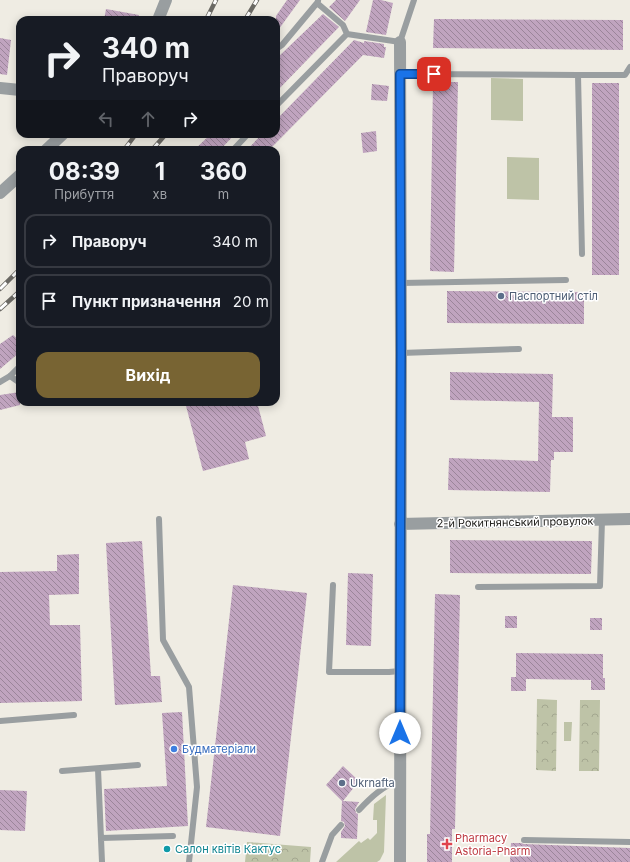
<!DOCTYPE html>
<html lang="uk">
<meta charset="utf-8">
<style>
:root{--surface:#171b24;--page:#20242c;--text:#f1f3f6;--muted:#9ea1a6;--line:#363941;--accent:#786433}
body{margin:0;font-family:Inter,sans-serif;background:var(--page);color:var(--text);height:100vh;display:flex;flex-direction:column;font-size:15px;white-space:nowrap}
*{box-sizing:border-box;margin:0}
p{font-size:13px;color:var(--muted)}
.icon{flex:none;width:22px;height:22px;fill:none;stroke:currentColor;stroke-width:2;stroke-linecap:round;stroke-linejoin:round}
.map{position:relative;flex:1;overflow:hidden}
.details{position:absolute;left:16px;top:146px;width:264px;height:260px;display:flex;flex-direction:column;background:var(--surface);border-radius:12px;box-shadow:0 2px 10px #0003}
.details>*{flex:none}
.guide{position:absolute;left:16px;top:16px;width:264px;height:122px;border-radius:12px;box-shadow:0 2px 10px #0003;background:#171b24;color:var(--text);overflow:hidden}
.pin{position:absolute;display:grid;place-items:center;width:34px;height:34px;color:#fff;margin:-17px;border-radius:8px;box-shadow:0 2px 6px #0006}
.me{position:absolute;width:44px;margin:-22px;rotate:0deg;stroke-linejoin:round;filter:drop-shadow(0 0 3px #0008)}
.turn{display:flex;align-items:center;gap:14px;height:84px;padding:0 20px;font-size:18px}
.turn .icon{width:52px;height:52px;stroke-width:2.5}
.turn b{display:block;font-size:28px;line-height:34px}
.lanes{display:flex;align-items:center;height:38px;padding:0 20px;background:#0003;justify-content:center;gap:20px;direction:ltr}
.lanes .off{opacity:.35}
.eta{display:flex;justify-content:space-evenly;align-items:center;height:68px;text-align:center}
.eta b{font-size:24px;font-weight:700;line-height:28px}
.cta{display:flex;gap:8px;margin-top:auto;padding:8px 20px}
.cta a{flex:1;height:46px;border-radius:12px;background:var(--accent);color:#fff;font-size:16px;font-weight:700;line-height:46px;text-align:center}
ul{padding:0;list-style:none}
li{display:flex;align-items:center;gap:12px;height:54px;margin:0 8px 6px;padding:0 12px;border:2px solid var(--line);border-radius:12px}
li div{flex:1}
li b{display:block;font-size:15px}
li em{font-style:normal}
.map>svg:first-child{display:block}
.green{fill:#bec3a7}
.forest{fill:url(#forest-crowns)}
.building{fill:url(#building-back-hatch)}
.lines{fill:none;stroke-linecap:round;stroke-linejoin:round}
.lane{stroke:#999ea0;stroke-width:6}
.street{stroke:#999ea0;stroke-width:12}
.rail-casing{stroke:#6b6964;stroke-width:4.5}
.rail{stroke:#fff;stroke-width:3;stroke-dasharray:9;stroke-linecap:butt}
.route-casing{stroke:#114b97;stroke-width:10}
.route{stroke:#1a73e8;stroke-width:7}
.service-dot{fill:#5c6f8a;stroke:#fff;stroke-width:1.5}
.shop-dot{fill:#3f7fe0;stroke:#fff;stroke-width:1.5}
.health-dot{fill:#e0444e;stroke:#fff;stroke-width:1.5}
.culture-dot{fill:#0f9aa8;stroke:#fff;stroke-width:1.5}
.labels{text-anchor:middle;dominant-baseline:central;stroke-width:3;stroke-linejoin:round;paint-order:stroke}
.service-label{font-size:11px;fill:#4e5e75;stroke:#fff;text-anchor:start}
.street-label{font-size:11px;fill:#1c1b18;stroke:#fff}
.shop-label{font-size:11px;fill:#366cbe;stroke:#fff;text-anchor:start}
.health-label{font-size:11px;fill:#be3a42;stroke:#fff;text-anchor:start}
.culture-label{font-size:11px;fill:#0d838f;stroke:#fff;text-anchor:start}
</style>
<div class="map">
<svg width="630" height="862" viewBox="0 0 630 862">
<defs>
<pattern id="forest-crowns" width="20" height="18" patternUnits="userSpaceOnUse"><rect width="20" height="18" fill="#bec3a7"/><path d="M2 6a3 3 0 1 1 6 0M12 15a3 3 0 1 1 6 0" fill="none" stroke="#a3a78f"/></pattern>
<pattern id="building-back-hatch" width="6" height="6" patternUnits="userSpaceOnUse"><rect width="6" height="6" fill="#c0a4bf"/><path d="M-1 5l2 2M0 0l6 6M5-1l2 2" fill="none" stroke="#9b859a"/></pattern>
</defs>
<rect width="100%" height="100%" fill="#efece3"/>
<path class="green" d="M491,78L523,79V121L491,120Z
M507,157L539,158V200L507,199Z
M564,722H572L571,741H564Z
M386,795L384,852L380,860L377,862H336L359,841L361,843L368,838L370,840L377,833V820H373L374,804Z"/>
<path class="forest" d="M537,699L557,700L556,771L536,770Z
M580,700H600L599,771H579Z
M247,842L311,847L310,862H245Z"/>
<path class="building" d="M287,0H300L276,33V16Z
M336,0H360L345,21L329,7Z
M373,0H381L393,3L386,35L366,32Z
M106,9L139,15L138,20H104Z
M323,14L339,27L276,92V59Z
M434,19L623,20V50L433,48Z
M0,38L11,40L7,75L0,74Z
M354,40L364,43V41L384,44V47H386L384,58L363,55L269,150H247L262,134H276V120Z
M433,82H458L454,272L430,271Z
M592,83H619V275H592Z
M372,84L389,86L387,101L371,100Z
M376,131L377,151L363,153L361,133Z
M211,134H235L220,150H194Z
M447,291L584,292V324L447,323Z
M13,335L20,341V352L0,369V344Z
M450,372L553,374L552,417H573V452H554V460H551L550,492L448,490L449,458L538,461L539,402L450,400Z
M20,392V405L0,410V395Z
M185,402H257L266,436L245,442L249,459L203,471Z
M450,540L592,541L591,574L450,573Z
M142,541L151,676H160L162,702L115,705L106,543Z
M79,554V594L49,595L50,625H80L82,701L0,703V572L57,571V555Z
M348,573L373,574L371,646L346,645Z
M233,585L307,593L280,836L206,827Z
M435,594L460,595L455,829H452V862H427V834H430Z
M505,616H517V628H505Z
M590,618H602V630H590Z
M516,653L603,654V678H605V690H591V680L526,679V691H511V677H516Z
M182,712L188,826L106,831L104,789L167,786L162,713Z
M343,766L359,781L343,801L359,802L355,809L356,813L358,814L357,839L341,838V832L345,826L344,822L341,821L342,801L326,785Z
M0,790L27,791L25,831L0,830Z
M511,843H521L524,844L630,848V862H510Z"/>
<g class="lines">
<path class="lane" d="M318,1L317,3L343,25L347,34
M276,49L282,45L317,3
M400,74L578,75L582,254
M578,75H625L630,67
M276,106L347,34L400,42L414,0
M233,150L248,134
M401,283L566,280
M401,353L519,349
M10,376L20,383
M0,382L10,376L20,366
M159,519L163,640L189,687L197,787L189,862
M333,585L329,672H389L400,671
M478,587L600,586L602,520
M0,721L74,715
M98,769L102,862
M62,771L138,765
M359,810C371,797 383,786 400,780
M101,838L173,836
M524,840L630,842
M322,862L332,835L341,825"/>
<path class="street" d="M158,20L166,0
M400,42L401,353L400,862
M0,88L20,90
M46,150L63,134
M0,193L20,175
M400,524L630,519"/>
<defs>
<path id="rail" d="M206,20L216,0
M245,20L257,0
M124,150L136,134
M152,150L166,134
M0,289L20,269
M0,309L20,291"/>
</defs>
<use href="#rail" class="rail-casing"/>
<use href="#rail" class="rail"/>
</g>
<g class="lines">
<defs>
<path id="route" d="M400,733L401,352L400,74H434"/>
</defs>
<use href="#route" class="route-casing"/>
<use href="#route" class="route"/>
</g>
<g class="service-dot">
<circle cx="501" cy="296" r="4"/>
<circle cx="342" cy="783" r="4"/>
</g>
<circle class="shop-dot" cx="174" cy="749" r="4"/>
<path class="health-dot" d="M445 838h4v4h4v4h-4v4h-4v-4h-4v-4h4z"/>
<circle class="culture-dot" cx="167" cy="849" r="4"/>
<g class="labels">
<g class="service-label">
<text x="509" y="296">Паспортний стіл</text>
<text x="350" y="783">Ukrnafta</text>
</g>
<g class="street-label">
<text transform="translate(515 522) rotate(-1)">2-й Рокитнянський провулок</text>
</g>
<g class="shop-label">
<text x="182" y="749">Будматеріали</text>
</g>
<g class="health-label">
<text x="455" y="838">Pharmacy<tspan x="455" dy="13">Astoria-Pharm</tspan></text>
</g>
<g class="culture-label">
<text x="175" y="849">Салон квітів Кактус</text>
</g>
</g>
</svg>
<div class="pin" style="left:434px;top:74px;background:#d93025"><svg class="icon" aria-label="arrive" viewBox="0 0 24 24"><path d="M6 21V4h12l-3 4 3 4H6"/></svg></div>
<svg class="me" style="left:400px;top:733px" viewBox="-20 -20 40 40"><circle r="19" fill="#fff"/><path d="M0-13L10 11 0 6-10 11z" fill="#1a73e8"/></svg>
<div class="guide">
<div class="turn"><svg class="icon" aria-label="right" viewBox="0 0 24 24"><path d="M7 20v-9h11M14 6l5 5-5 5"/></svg><div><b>340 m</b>Праворуч</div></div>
<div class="lanes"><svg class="icon off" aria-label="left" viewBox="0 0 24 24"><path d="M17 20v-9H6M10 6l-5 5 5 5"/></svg><svg class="icon off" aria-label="ahead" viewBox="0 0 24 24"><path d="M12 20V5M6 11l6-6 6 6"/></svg><svg class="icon" aria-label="right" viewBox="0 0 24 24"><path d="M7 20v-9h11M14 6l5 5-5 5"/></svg></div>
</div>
<section class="details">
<div class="eta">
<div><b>08:39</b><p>Прибуття</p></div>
<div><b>1</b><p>хв</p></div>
<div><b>360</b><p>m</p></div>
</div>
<ul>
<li><svg class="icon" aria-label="right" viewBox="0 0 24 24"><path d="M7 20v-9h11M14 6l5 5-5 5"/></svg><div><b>Праворуч</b></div><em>340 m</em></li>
<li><svg class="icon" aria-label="arrive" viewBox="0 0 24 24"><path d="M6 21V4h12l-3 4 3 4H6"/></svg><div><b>Пункт призначення</b></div><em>20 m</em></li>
</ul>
<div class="cta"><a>Вихід</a></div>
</section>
</div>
